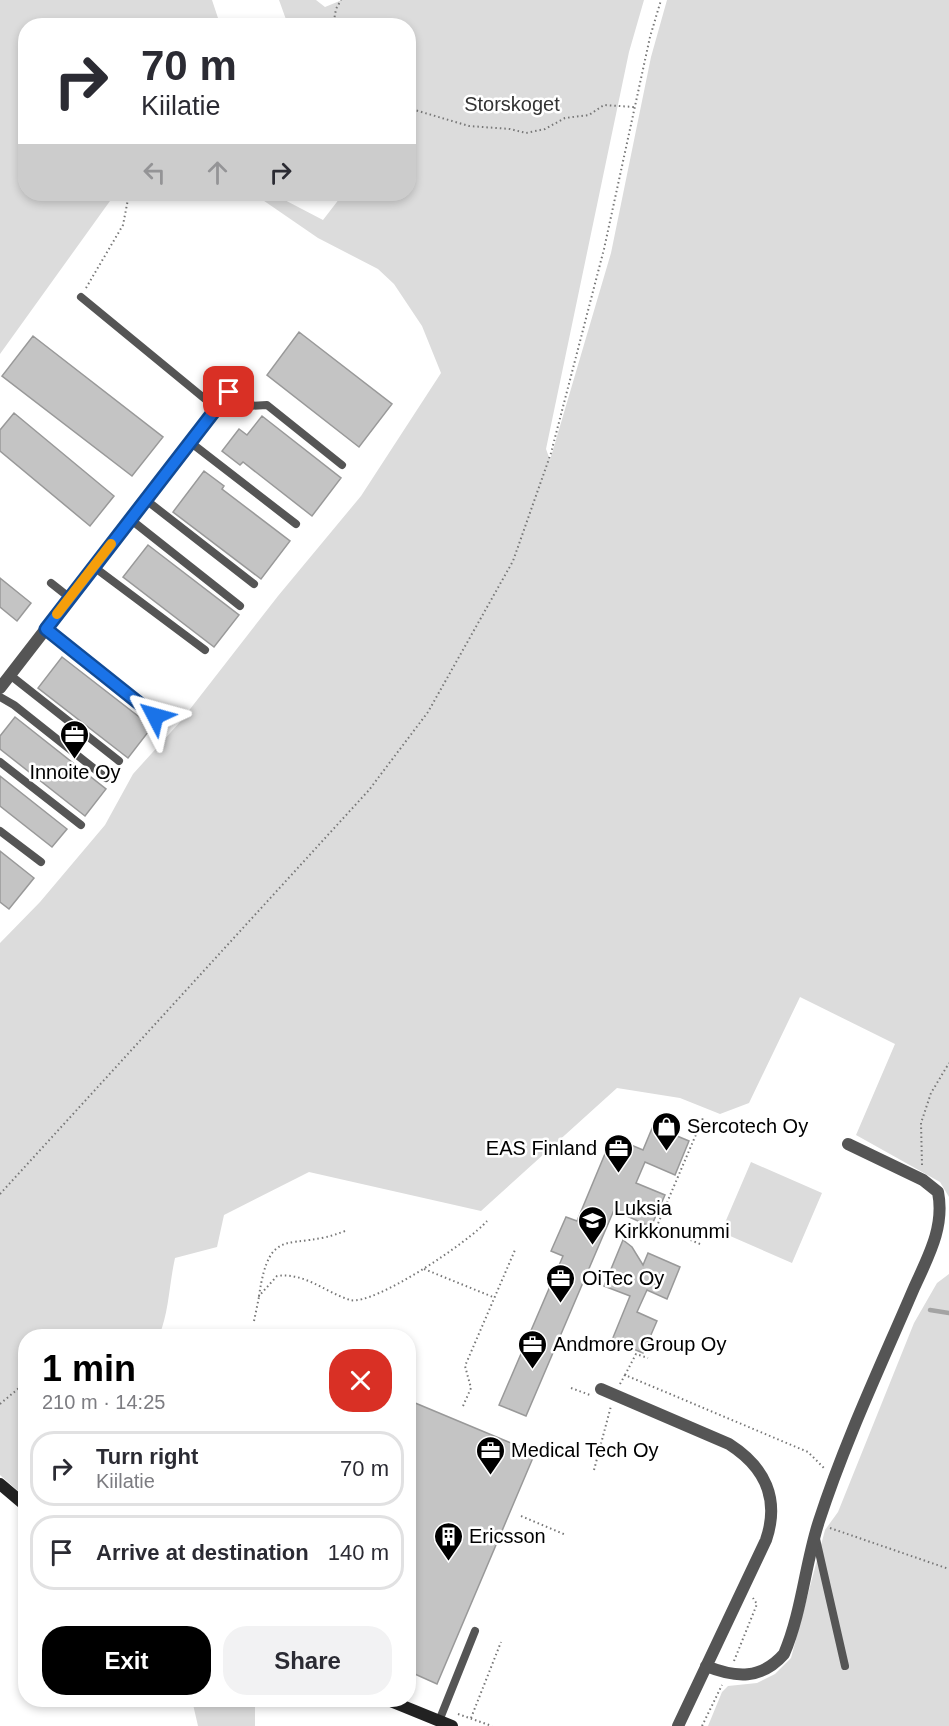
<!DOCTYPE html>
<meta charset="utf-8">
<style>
:root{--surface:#fff;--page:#f2f2f3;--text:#2b2b33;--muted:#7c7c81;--line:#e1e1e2;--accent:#000}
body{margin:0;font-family:Arial,sans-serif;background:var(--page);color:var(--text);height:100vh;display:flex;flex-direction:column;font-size:22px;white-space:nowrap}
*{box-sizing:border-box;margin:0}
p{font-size:20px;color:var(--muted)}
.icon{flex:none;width:33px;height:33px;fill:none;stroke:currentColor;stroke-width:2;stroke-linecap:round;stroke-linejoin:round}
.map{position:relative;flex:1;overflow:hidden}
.side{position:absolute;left:18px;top:1329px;width:398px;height:378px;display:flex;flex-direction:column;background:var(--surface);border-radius:24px;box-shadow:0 3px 9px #0003}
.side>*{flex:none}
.hud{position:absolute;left:18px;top:18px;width:398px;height:183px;border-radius:24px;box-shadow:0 3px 9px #0003;background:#fff;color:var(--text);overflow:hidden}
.pin{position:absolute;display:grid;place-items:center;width:51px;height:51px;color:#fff;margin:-26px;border-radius:12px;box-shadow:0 3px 9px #0006}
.me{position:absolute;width:66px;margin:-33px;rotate:309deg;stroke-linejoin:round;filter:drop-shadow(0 0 4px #0008)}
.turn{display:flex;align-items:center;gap:21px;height:126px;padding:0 24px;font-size:27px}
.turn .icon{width:78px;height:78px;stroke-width:2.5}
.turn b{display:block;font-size:42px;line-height:51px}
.lanes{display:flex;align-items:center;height:57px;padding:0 24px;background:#0003;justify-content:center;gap:30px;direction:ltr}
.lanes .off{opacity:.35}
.round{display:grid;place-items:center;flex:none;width:63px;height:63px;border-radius:24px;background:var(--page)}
.summary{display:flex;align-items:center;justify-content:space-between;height:102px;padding:0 24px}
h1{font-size:36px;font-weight:700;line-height:45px;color:var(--accent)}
.action{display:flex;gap:12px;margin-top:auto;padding:12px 24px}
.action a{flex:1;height:69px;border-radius:24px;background:var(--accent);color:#fff;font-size:24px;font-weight:700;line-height:69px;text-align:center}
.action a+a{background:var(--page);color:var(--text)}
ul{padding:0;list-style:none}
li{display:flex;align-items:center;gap:18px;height:75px;margin:0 12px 9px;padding:0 12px;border:3px solid var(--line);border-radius:24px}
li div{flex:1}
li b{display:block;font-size:22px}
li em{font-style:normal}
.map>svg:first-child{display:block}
.green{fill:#dcdcdc}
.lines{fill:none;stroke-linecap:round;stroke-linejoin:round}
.stream{stroke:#a3a3a3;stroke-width:4.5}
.building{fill:#c4c4c4;stroke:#999;stroke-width:1.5}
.path{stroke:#777;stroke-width:2;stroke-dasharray:1.5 3;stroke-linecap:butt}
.lane{stroke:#555;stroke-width:8}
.street{stroke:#555;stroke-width:12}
.secondary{stroke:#222;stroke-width:12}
.route-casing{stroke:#114b97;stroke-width:15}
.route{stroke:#1a73e8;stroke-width:10}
.slow{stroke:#f59e0b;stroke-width:10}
.labels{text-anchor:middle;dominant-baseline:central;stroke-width:5;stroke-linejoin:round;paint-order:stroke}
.park-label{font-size:20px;fill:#333;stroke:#fff}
.poi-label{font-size:20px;fill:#000;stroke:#fff;text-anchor:start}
</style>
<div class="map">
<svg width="949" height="1726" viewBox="0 0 949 1726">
<rect width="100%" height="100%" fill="#fff"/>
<path class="green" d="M0,0H212L218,18L217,26H26V194H115L0,354Z
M279,0H316L325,7L342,0H644L629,52L546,449L550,460L611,253L651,57L667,0H949V1197L940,1182L856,1135L895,1044L800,997L749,1103L720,1114L680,1098L617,1088L481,1211L309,1172L224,1215L217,1247L175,1258C169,1285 169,1312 159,1336H26L25,1497L0,1475V943L40,902L105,825L133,774L180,722L278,596L361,496L441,373L422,326L394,284L378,269L318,238L254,194H278L277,196L323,220L343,194H408V26L288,25Z
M751,1162L822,1193L792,1263L721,1232Z
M949,1274V1726H708L722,1692L728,1686L757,1683L775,1674L791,1658L825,1530L838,1512L914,1323L937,1283Z
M192,1700H253L255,1703V1726H198Z"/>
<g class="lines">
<path class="stream" d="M930,1310L949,1313"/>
</g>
<path class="building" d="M299,332L392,404L359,447L267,375Z
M33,336L163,437L132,476L2,376Z
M14,413L114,496L90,526L0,451V430Z
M262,416L341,478L312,516L243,462L240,465L222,451L239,429L247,435Z
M204,471L224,486L222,489L290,541L261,579L173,512Z
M148,545L239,615L214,647L123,577Z
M0,578L31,603L17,621L0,607Z
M62,657L152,727L128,758L38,688Z
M15,717L106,789L85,816L0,749V736Z
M0,776L67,829L52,847L0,806Z
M0,851L34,878L9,909L0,902Z
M653,1126L689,1141L675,1175L645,1162L636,1183L665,1195L651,1227L614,1210L526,1416L499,1405L563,1256L551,1251L566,1217L577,1221L612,1137L643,1150Z
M623,1240L632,1247L643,1265L648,1253L680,1267L667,1299L647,1290L637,1312L657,1321L643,1353L612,1340L630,1296L604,1286Z
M408,1400L535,1453L437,1684L408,1671Z"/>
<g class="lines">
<path class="path" d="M333,26L336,9L341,0
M408,108L469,126L510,129L526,133L545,129L565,118L589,115L604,105L634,107
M86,288L123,225L129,194
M922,1165L921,1123L931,1093L949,1063
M0,1194L369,790L428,712L513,561L551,453L604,249L650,37L661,0
M345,1231C291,1253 270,1221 259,1296L277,1276C304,1272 325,1292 350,1300C374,1306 470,1241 487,1221
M700,1244L657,1226L703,1118
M424,1269L493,1297
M254,1321L259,1297
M625,1375L636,1354L648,1358
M620,1384L625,1375L808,1452L824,1468
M571,1388L590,1395
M0,1404L19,1388
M463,1406L471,1388L465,1366L515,1250
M594,1470L611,1406
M521,1516L566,1535
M830,1528L949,1569
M734,1661L757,1604L753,1598
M458,1714L492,1726
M471,1718L501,1642
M702,1726L722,1685"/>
<path class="lane" d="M81,297L216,408
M229,392L247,406L267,405L342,465
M190,442L296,524
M146,500L254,584
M130,519L240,606
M94,567L205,650
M51,583L70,598
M46,629L155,716
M10,675L119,761
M0,697L14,705L106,778
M0,762L81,825
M0,831L41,862
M816,1539L845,1666
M439,1721L475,1631"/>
<path class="street" d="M0,688L229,392
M601,1389L729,1444C765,1467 780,1499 766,1540L678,1726
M706,1666C736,1678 761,1680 784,1654C802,1612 805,1564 819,1521C845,1441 881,1365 914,1288C928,1257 945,1227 938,1192L923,1180L848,1144"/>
<path class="secondary" d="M0,1484L26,1506
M388,1700L452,1726"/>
</g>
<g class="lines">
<defs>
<path id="route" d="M155,716L46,629L229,392"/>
</defs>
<use href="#route" class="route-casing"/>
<use href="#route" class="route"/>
<path class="slow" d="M57,614L111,544"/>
</g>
<defs>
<symbol id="office-pin" viewBox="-11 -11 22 30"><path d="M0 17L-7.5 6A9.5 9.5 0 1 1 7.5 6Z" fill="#000" stroke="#fff"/><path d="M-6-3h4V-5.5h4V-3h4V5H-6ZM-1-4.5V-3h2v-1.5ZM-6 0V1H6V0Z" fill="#fff"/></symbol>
<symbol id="shop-pin" viewBox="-11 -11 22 30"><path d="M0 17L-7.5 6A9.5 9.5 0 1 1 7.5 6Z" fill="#000" stroke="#fff"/><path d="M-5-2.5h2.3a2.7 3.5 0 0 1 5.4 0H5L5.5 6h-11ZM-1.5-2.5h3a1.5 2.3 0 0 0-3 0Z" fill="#fff"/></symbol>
<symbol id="school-pin" viewBox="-11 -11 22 30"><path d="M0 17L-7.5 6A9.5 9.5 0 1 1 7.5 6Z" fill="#000" stroke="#fff"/><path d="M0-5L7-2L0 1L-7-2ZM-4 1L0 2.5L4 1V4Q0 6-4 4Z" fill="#fff"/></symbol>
<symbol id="building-pin" viewBox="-11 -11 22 30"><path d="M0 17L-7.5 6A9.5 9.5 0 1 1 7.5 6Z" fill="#000" stroke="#fff"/><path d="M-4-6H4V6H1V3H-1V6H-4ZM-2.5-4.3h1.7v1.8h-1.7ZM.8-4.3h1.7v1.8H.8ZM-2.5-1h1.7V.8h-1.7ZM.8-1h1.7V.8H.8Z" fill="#fff"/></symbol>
</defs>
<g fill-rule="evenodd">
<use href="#office-pin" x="58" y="718" width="33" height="45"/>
<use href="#shop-pin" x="650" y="1110" width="33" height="45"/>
<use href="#office-pin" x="602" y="1132" width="33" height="45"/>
<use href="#school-pin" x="576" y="1204" width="33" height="45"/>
<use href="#office-pin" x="544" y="1262" width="33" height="45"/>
<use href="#office-pin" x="516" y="1328" width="33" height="45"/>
<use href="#office-pin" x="474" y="1434" width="33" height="45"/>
<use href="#building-pin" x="432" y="1520" width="33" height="45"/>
</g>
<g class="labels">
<g class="park-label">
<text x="512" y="104">Storskoget</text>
</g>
<g class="poi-label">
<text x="75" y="772" text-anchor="middle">Innoite Oy</text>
<text x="687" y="1126">Sercotech Oy</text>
<text x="597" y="1148" text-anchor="end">EAS Finland</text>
<text x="614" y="1208">Luksia<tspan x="614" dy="23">Kirkkonummi</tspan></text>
<text x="582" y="1278">OiTec Oy</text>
<text x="553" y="1344">Andmore Group Oy</text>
<text x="511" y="1450">Medical Tech Oy</text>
<text x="469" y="1536">Ericsson</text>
</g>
</g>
</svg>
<div class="pin" style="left:229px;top:392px;background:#d93025"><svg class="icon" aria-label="arrive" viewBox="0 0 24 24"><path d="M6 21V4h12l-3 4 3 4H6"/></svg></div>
<svg class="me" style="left:155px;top:716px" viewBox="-20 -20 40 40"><path d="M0-17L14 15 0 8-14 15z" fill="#1a73e8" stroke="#fff" stroke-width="4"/></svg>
<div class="hud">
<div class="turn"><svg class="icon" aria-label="right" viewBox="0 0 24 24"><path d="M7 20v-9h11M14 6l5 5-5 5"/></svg><div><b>70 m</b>Kiilatie</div></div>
<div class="lanes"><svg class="icon off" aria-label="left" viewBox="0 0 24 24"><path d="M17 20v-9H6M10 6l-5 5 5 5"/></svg><svg class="icon off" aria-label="ahead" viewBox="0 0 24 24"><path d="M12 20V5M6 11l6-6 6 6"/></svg><svg class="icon" aria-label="right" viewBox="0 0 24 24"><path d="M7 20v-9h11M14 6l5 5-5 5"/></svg></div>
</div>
<section class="side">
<div class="summary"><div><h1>1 min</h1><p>210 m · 14:25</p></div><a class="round" style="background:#d93025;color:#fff"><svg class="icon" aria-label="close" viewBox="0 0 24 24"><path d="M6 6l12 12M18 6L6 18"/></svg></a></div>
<ul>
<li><svg class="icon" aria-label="right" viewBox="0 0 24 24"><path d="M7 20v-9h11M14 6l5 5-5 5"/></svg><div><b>Turn right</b><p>Kiilatie</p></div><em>70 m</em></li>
<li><svg class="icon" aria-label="arrive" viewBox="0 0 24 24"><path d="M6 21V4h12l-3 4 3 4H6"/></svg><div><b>Arrive at destination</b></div><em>140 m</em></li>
</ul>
<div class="action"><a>Exit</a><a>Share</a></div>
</section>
</div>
